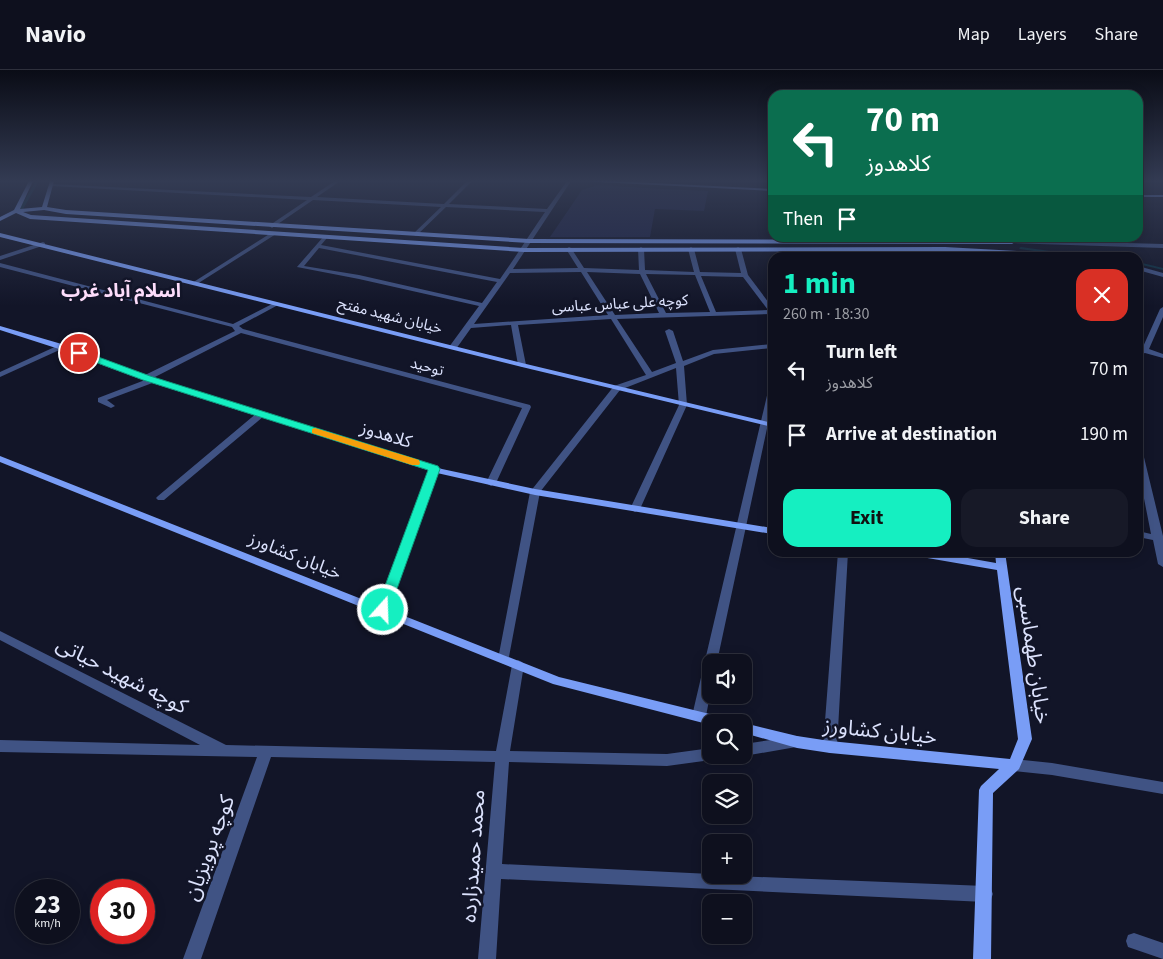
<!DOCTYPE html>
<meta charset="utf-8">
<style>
:root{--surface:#0e101e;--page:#171927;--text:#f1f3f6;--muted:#9b9da4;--line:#2e303c;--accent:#15efc1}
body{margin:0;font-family:"Source Sans 3","Noto Sans Arabic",sans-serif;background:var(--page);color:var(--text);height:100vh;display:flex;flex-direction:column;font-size:19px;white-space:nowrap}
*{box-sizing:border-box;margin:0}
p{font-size:16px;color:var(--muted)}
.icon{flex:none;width:28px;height:28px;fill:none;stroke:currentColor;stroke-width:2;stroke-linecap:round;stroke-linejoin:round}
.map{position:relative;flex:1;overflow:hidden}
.side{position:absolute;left:768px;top:182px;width:375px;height:305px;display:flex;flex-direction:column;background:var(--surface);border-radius:15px;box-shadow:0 2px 12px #0003,0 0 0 1px var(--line)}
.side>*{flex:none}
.top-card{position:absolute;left:768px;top:20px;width:375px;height:152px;border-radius:15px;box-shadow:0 2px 12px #0003,0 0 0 1px var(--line);background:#0b6e4f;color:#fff;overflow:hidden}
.controls{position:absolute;left:702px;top:584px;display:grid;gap:10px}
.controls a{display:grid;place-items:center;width:50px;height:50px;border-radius:10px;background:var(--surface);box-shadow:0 2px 12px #0003,0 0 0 1px var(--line);font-size:25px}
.speed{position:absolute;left:15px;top:809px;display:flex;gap:10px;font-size:25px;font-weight:700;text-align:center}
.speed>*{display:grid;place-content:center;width:65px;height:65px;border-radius:50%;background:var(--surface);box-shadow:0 2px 12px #0003,0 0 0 1px var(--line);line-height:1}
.speed small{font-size:12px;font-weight:400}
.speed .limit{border:8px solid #d22;background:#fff;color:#111}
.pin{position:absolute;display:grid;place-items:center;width:42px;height:42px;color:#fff;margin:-21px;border:2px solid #fff;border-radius:50%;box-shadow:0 1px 5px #0007}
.me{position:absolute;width:55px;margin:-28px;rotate:20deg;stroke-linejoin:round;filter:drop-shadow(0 0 4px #0008)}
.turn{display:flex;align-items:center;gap:18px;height:105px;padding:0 15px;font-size:22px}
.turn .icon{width:65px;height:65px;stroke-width:2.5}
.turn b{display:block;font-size:35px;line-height:42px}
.then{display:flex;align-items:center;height:48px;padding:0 15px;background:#0003;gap:10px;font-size:19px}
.round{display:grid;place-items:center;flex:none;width:52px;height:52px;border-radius:15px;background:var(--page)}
.summary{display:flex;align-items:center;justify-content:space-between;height:85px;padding:0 15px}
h1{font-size:30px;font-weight:700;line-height:38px;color:var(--accent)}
.cta{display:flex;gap:10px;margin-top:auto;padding:10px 15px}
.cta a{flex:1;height:58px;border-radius:15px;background:var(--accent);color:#111;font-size:20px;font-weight:700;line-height:58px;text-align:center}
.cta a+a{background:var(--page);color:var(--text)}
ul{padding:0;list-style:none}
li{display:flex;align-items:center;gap:15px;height:65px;padding:0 15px}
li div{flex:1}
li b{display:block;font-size:19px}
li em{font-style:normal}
header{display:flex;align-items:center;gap:30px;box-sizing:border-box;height:70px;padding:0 25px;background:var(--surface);border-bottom:1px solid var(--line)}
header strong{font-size:24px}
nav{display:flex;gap:28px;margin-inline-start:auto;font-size:18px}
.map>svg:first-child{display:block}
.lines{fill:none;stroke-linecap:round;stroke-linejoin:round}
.stream{fill:#0f3345;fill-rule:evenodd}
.building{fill:#1f2448}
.street{fill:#405384;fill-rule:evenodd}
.secondary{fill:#799df6;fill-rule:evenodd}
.route{fill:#15efc1;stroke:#0e9b7d}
.slow{fill:#f59e0b}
.labels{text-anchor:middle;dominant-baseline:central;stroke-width:5;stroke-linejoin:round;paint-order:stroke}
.far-street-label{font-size:15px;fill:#dce2fd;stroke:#121528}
.street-label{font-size:18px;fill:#dce2fd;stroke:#121528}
.far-district-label{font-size:19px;font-weight:bold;fill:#fdddfb;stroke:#121528}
.near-street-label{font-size:21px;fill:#dce2fd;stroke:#121528}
</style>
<header>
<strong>Navio</strong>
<nav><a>Map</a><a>Layers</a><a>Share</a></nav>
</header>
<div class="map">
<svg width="1163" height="889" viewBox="0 0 1163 889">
<rect width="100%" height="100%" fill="#121528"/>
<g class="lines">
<path class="stream" d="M36,111H39L22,141L26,144L23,145L18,141Z
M1021,177L1094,187L1096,188H1082L1020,179L1019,178Z
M1138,192L1163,198V200L1138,194Z"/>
</g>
<path class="building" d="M598,115L662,119L708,121L704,141L655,139L650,167H550L582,120Z"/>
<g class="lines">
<path class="street" d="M335,111H340L317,127L444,134L467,111H472L449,134L547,139L567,111H571L513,199L578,198L566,179L569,177L571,178L584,198L639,200L638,179L641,177L644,179L645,200L694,202L688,179L691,177L694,179L700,202L741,203L735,179L738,177L741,179L748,205L772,237V244L617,249L652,302L676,293L665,261L669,259L673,261L683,291L713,280L772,274V278L714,284L684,296L687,335L640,439L635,442L630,439L679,335L676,298L620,320L540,422L508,592L504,594L500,592L498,589L530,422L614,316L646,305L611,249L518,255L526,295L522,297L518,295L511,255L471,258L456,279H450L449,277L479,236L359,209L297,197L324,166L327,168L321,175L500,209C515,188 529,165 545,142L446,137L416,166L413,164L414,163L441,137L313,130L272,158L269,156L270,155L307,130L51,116L49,115L51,114L311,127ZM319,178L497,212L482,233L359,205L304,196ZM581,202L608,245L474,254L510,203ZM587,202L640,204L659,243L615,245ZM646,204L695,205L710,242L666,243ZM701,206L743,207L768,240L716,242Z
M271,163L276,164L197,214L192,213Z
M1012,170L1163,174V178L1010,173V171Z
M43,172L45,173V175L0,190V186Z
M819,181L850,186L853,188H836L817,184L816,183Z
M1017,181L1052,186L1055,188H1036L1015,184L1014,183Z
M0,193L233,254L274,233H278V235L239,256L243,259L530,335L531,337L496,413L491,416L486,413L522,338L241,263L153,308L156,310L155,312L107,330L115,336L111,338L98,332V328L145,310L142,308L143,306L235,261L232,257L0,197Z
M1138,196L1163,203V207L1138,200Z
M1163,237V247L1149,279L1163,284V288L1145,283L1138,285V281L1142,279L1160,239Z
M59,275H62L66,277L0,307V302Z
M769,317H772V335L717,592H711V620L706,646L704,650L699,651L694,650L692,646Z
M261,341L264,342V346L164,430H158L156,428L158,426L258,342Z
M1138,376L1142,379L1163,466V497L1158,494L1153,470L1138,467V461L1151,464L1138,398Z
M434,396L439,399L389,540L387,543H379L377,540L429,399Z
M838,482H848L837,677L835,681L830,683L825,681L823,677Z
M0,561L226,675L496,681L512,595L514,592L518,590L522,592L524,595L510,681L667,684L711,678V685H717L716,688L711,690L667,696L509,692L502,794L711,804V805L985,816L991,819L993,824L991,829L985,832L501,809L496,889H478L495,692L271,687L201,889H183L257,687L0,682V670L200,675L0,570Z
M797,666L802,668L804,672L802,676L744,686L742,685H744V674Z
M1014,689L1052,693L1163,712V724L1052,705L1014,701L1009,699L1007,695L1009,691Z
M1134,863L1163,873V889L1128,877L1126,871L1128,865Z"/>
<path class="secondary" d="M29,111H33L20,139L42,137L50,111H54L47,137L66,140L529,169L1012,170L1015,172L1012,174L529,173L66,144L44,140L23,142L31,145L524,178L945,177L1017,181L1020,183L1017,185L945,181L524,182L30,149L16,143L0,151V147L14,140Z
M578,111H613L772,119V121Z
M1138,125H1163V127H1138Z
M0,163L522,293L772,353V357L522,297L0,167Z
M0,256L65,275L149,306L442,399L535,419L772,458V464L535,425L437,403L143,310L59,279L0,260Z
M0,386L559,607L722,647L727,648L729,652H711V655L553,614L0,392Z
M905,482H934L996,493L995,482H1005L1032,669L1019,699L993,723L991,889H973L979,720L981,716L999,699L830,683L797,678L744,663V653L797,666L830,671L1010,689L1018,669L997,500L910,485Z"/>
</g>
<linearGradient id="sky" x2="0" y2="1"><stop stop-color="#0a0c16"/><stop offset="0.47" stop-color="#333b53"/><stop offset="1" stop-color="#333b53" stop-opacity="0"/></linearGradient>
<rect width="1163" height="236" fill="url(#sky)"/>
<path class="route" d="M76,281H82L150,306L438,396L440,399L388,544L383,545L376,540L428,400L143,310L76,285Z"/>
<path class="slow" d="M315,358L419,390L420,393L419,395H412L312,363V359Z"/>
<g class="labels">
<g class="far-street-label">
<text transform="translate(620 234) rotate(-3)">کوچه علی عباس عباسی</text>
<text transform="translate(390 246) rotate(14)">خیابان شهید مفتح</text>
<text transform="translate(427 297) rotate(15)">توحید</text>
</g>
<g class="street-label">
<text transform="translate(386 365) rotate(17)">کلاهدوز</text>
<text transform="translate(295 486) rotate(22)">خیابان کشاورز</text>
</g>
<g class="far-district-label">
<text x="121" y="221">اسلام آباد غرب</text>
</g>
<g class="near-street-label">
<text transform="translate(1034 585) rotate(82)">خیابان طهماسبی</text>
<text transform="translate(122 605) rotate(27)">کوچه شهید حیاتی</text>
<text transform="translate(880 661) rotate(6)">خیابان کشاورز</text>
<text transform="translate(209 778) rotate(-70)">کوچه پرویزیان</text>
<text transform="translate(473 786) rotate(-86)">محمد حمیدزارده</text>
</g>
</g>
</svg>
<div class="controls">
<a><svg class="icon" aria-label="sound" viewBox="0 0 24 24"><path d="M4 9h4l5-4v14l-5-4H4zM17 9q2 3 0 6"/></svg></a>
<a><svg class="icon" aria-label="search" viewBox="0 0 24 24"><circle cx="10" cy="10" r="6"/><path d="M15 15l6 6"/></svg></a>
<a><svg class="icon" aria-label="layers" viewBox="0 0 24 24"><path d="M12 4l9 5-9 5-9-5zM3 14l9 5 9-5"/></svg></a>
<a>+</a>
<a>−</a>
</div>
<div class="speed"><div>23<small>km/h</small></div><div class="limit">30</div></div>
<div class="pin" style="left:79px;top:283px;background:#d93025"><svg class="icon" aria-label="arrive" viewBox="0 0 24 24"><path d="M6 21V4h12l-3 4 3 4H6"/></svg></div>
<svg class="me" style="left:383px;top:540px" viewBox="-20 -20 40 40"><circle r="17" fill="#15efc1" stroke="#fff" stroke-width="3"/><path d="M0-11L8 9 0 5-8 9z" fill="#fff"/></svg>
<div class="top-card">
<div class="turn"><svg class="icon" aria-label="left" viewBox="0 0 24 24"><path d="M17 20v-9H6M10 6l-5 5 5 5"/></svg><div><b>70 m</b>کلاهدوز</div></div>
<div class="then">Then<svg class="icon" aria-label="arrive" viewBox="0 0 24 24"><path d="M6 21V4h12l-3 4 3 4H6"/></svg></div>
</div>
<section class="side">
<div class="summary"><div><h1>1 min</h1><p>260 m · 18:30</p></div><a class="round" style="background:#d93025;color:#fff"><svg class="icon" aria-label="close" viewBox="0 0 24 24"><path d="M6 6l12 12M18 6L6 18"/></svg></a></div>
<ul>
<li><svg class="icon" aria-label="left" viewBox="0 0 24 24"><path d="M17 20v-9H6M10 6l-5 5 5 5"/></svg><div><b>Turn left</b><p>کلاهدوز</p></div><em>70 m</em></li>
<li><svg class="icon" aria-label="arrive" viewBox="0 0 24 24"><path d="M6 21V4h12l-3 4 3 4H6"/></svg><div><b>Arrive at destination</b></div><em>190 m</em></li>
</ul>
<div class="cta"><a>Exit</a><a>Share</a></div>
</section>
</div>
